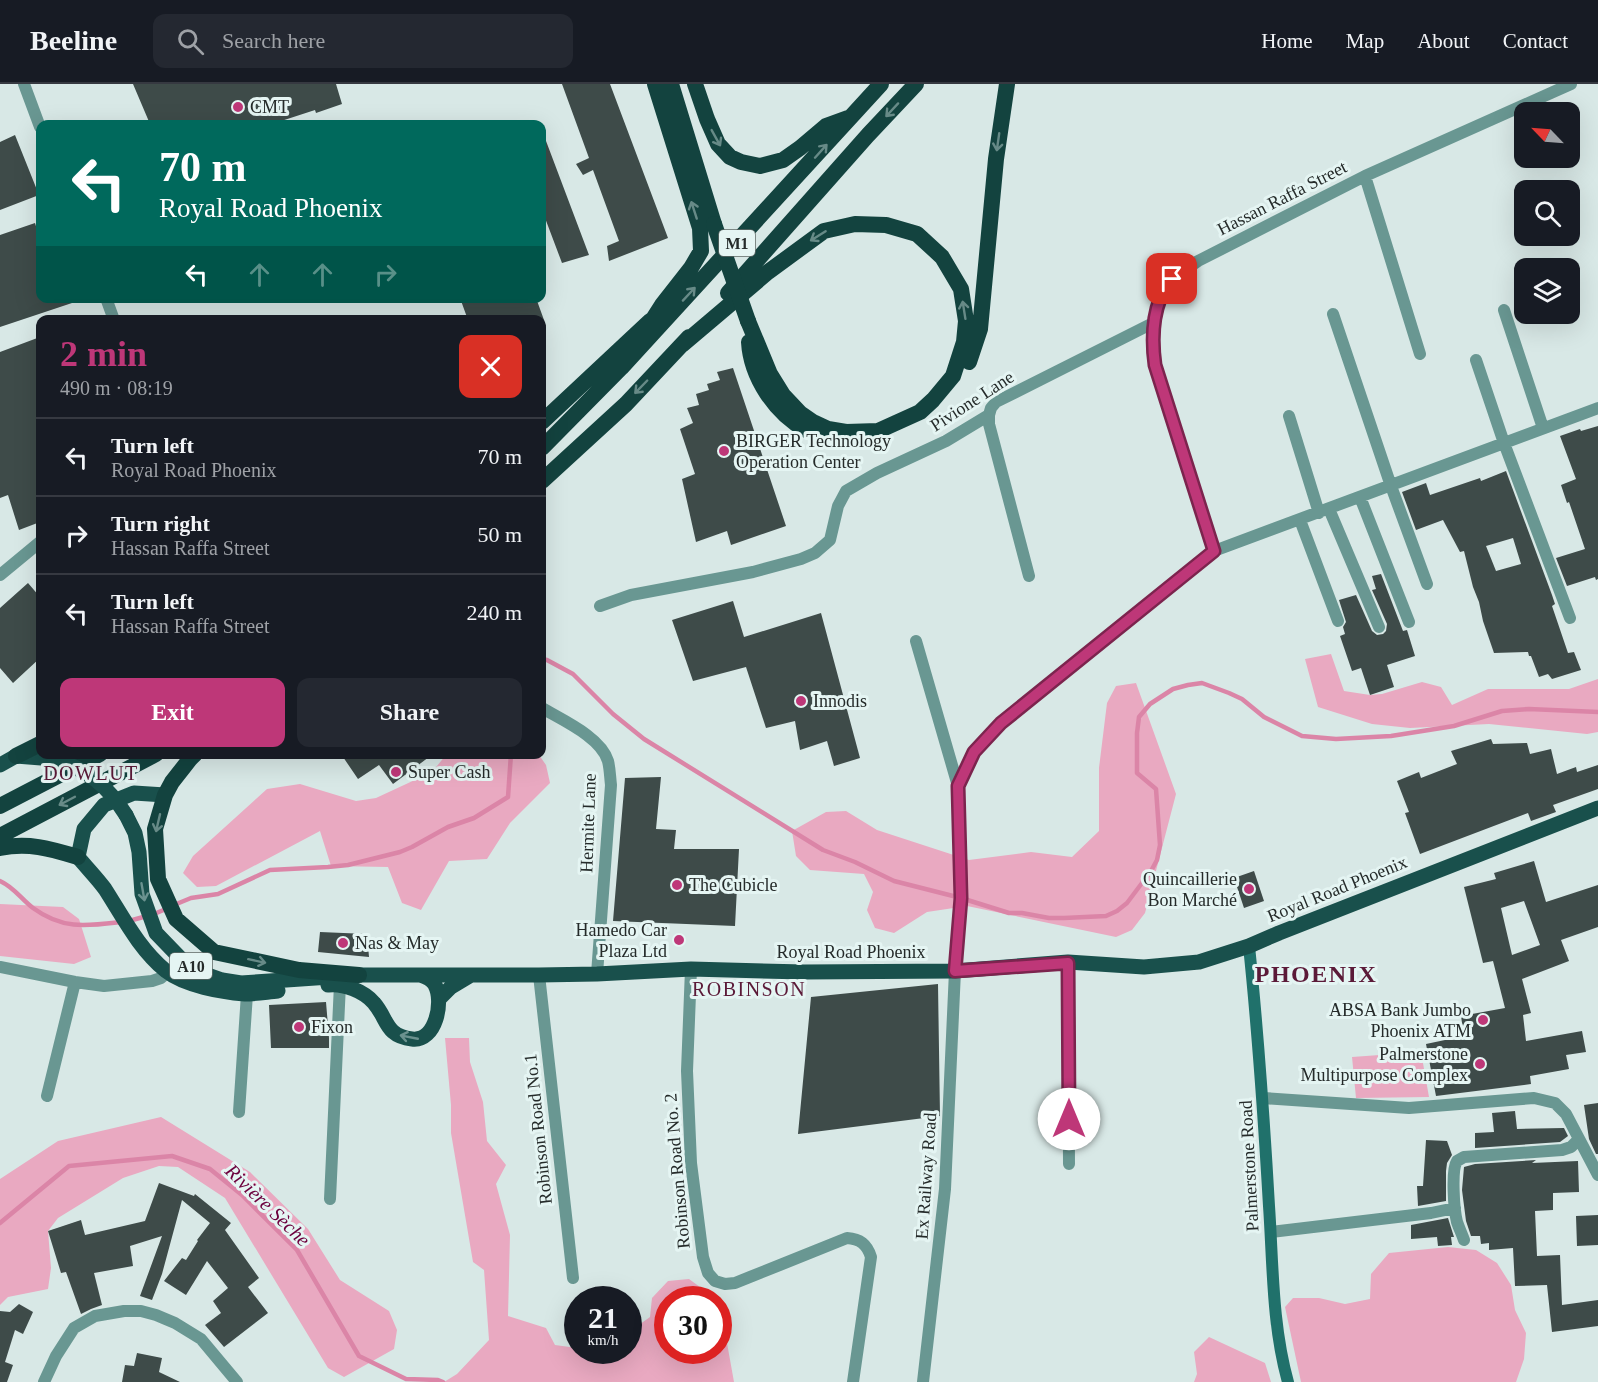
<!DOCTYPE html>
<meta charset="utf-8">
<style>
:root{--surface:#171b24;--page:#242831;--text:#f1f3f6;--muted:#9ea1a6;--line:#363941;--accent:#be3778}
body{margin:0;font-family:Georgia,serif;background:var(--page);color:var(--text);height:100vh;display:flex;flex-direction:column;font-size:22px;white-space:nowrap}
*{box-sizing:border-box;margin:0}
p{font-size:20px;color:var(--muted)}
.icon{flex:none;width:33px;height:33px;fill:none;stroke:currentColor;stroke-width:2;stroke-linecap:round;stroke-linejoin:round}
.map{position:relative;flex:1;overflow:hidden}
.panel{position:absolute;left:36px;top:231px;width:510px;height:444px;display:flex;flex-direction:column;background:var(--surface);border-radius:12px;box-shadow:0 6px 24px #0002}
.panel>*{flex:none}
.top-card{position:absolute;left:36px;top:36px;width:510px;height:183px;border-radius:12px;box-shadow:0 6px 24px #0002;background:#00695c;color:#fff;overflow:hidden}
.needle{width:39px;rotate:295deg}
.buttons{position:absolute;left:1514px;top:18px;display:grid;gap:12px}
.buttons a{display:grid;place-items:center;width:66px;height:66px;border-radius:12px;background:var(--surface);box-shadow:0 6px 24px #0002;font-size:30px}
.speed{position:absolute;left:564px;top:1202px;display:flex;gap:12px;font-size:30px;font-weight:700;text-align:center}
.speed>*{display:grid;place-content:center;width:78px;height:78px;border-radius:50%;background:var(--surface);box-shadow:0 6px 24px #0002;line-height:1}
.speed small{font-size:15px;font-weight:400}
.speed .limit{border:9px solid #d22;background:#fff;color:#111}
.pin{position:absolute;display:grid;place-items:center;width:51px;height:51px;color:#fff;margin:-26px;border-radius:12px;box-shadow:0 3px 9px #0006}
.me{position:absolute;width:66px;margin:-33px;rotate:0deg;stroke-linejoin:round;filter:drop-shadow(0 0 4px #0008)}
.turn{display:flex;align-items:center;gap:21px;height:126px;padding:0 24px;font-size:27px}
.turn .icon{width:78px;height:78px;stroke-width:2.5}
.turn b{display:block;font-size:42px;line-height:51px}
.lanes{display:flex;align-items:center;height:57px;padding:0 24px;background:#0003;justify-content:center;gap:30px;direction:ltr}
.lanes .off{opacity:.35}
.round{display:grid;place-items:center;flex:none;width:63px;height:63px;border-radius:12px;background:var(--page)}
.head{display:flex;align-items:center;justify-content:space-between;height:102px;padding:0 24px}
h1{font-size:36px;font-weight:700;line-height:45px;color:var(--accent)}
.button{display:flex;gap:12px;margin-top:auto;padding:12px 24px}
.button a{flex:1;height:69px;border-radius:12px;background:var(--accent);color:#fff;font-size:24px;font-weight:700;line-height:69px;text-align:center}
.button a+a{background:var(--page);color:var(--text)}
ul{padding:0;list-style:none}
li{display:flex;align-items:center;gap:18px;height:78px;padding:0 24px;border-top:2px solid var(--line)}
li div{flex:1}
li b{display:block;font-size:22px}
li em{font-style:normal}
header{display:flex;align-items:center;gap:36px;box-sizing:border-box;height:84px;padding:0 30px;background:var(--surface);border-bottom:2px solid var(--line)}
header strong{font-size:28px}
nav{display:flex;gap:33px;margin-inline-start:auto;font-size:21px}
.search{width:420px;height:54px;background:var(--page);display:flex;align-items:center;gap:15px;box-sizing:border-box;padding:0 21px;border-radius:12px;color:var(--muted);font-size:22px}
.map>svg:first-child{display:block}
.green{fill:#e9a9c1}
.lines{fill:none;stroke-linecap:round;stroke-linejoin:round}
.stream{stroke:#db85a7;stroke-width:4.5}
.building{fill:#3e4b49;fill-rule:evenodd}
.minor{stroke:#699792;stroke-width:12}
.tertiary{stroke:#699792;stroke-width:12}
.secondary{stroke:#20716b;stroke-width:12}
.primary{stroke:#19504c;stroke-width:15}
.trunk{stroke:#13433f;stroke-width:16}
.primary-bridge{stroke:#19504c;stroke-width:15}
.trunk-bridge{stroke:#13433f;stroke-width:16}
.oneway{stroke:#678a87}
.oneway2{stroke:#6b928f}
.route-casing{stroke:#7c244e;stroke-width:15}
.route{stroke:#be3778;stroke-width:10}
.poi-dot{fill:#be3778;stroke:#e5f5f3;stroke-width:2}
.labels{text-anchor:middle;dominant-baseline:central;stroke-width:6;stroke-linejoin:round;paint-order:stroke}
.shield{fill:#e5f5f3;stroke:#5f6866;stroke-width:1.5}
.shield-label{font-size:16px;font-weight:bold;fill:#252b2a}
.poi-label{font-size:18px;fill:#252b2a;stroke:#e5f5f3;text-anchor:start}
.street-label{font-size:18px;fill:#252b2a;stroke:#e5f5f3}
.neighbourhood-label{font-size:20px;letter-spacing:1.5px;fill:#5b1a38;stroke:#e5f5f3}
.water-label{font-size:20px;font-style:italic;fill:#6c003d;stroke:#e5f5f3}
.district-label{font-size:24px;font-weight:bold;letter-spacing:1.5px;fill:#5b1a38;stroke:#e5f5f3}
</style>
<header>
<strong>Beeline</strong>
<div class="search"><svg class="icon" aria-label="search" viewBox="0 0 24 24"><circle cx="10" cy="10" r="6"/><path d="M15 15l6 6"/></svg>Search here</div>
<nav><a>Home</a><a>Map</a><a>About</a><a>Contact</a></nav>
</header>
<div class="map">
<svg width="1598" height="1298" viewBox="0 0 1598 1298">
<rect width="100%" height="100%" fill="#d8e8e6"/>
<path class="green" d="M1331,570L1344,607L1370,611L1382,610L1422,598L1441,603L1452,621L1488,605H1569L1598,595V648L1587,650L1489,640L1410,644L1372,640L1318,623L1305,575Z
M1136,599L1176,710L1145,829L1132,846L1116,853L967,822L927,828L894,849L875,844L867,826L873,808L864,790L810,786L796,772L792,747L826,728L846,727L877,746L969,776L1031,768L1072,773L1099,747V684L1107,619L1116,602Z
M446,671H539L546,681L550,699L510,739L487,775L449,777L421,826L402,819L388,783L331,782L320,747L216,802L197,803L183,789L193,772L267,705L300,700L356,717L376,714L432,688Z
M0,820L63,823L79,835L91,873L74,880L0,872Z
M445,954H469L470,978L483,1018L487,1057L506,1081L496,1100L510,1151L508,1232L546,1244L555,1261L577,1264L578,1266H628L629,1248L650,1233L652,1214L668,1197L689,1195L704,1206L708,1215H668V1266H718L719,1239L727,1259L734,1298H444L457,1290L489,1256L484,1186L473,1178L451,1049V1021Z
M1421,968L1429,1013L1356,1014L1352,973Z
M161,1033L250,1088L308,1145L340,1196L389,1227L397,1246L394,1265L344,1293L328,1284L225,1114L178,1083L159,1082L123,1094L58,1134L48,1147L51,1184L48,1205L8,1213L0,1221V1095L58,1057Z
M1448,1163L1476,1166L1497,1179L1511,1201L1515,1226L1526,1249L1524,1275L1516,1298H1301L1285,1223L1293,1214H1319L1345,1220L1370,1215L1371,1190L1389,1169Z
M1209,1253L1265,1279L1271,1298H1194L1197,1290L1194,1268Z"/>
<g class="lines">
<path class="stream" d="M542,575L547,576L573,590L613,630L644,655L823,766L855,778L894,797L961,814L1009,829H1022L1049,834H1064L1106,832L1117,827L1127,819L1151,787L1157,776L1160,761L1156,705L1137,689V649L1139,633L1150,620L1173,605L1188,601L1202,599L1229,609L1242,615L1264,633L1302,652L1336,655L1391,652L1454,642L1502,627L1529,625L1598,628
M0,797C14,803 21,815 33,824C63,846 87,842 121,838
M174,821L191,814L218,810L270,786L328,783L348,781L400,768L412,763L448,743L474,734L508,713L511,670
M129,837L154,830L166,825
M0,1139L69,1082L172,1072L210,1085L242,1111L297,1166L359,1272L406,1295L438,1296L443,1298"/>
</g>
<path class="building" d="M133,0H336L342,20L316,29L315,26L272,40H150Z
M562,0H610L668,154L609,177L607,162L619,157L593,86L583,91L576,80L589,74Z
M542,49H543L589,171L562,179L542,126Z
M15,51L39,111L0,126V58Z
M35,139L40,155V214H78V217L0,243V151Z
M460,214H536L544,236H468Z
M40,253V438L19,446L8,411L0,414V268Z
M733,284L786,442L731,461L727,447L696,458L682,395L695,390L680,345L693,339L687,324L699,321L696,310L709,306L707,300L720,296L717,288Z
M1598,342V495L1596,496L1595,493L1567,502L1556,474L1585,465L1569,418L1567,419L1561,401L1576,395L1560,352L1580,345L1581,347Z
M1506,387L1552,511L1555,520L1552,522L1568,569L1574,568L1581,586L1552,595L1548,590L1539,593L1531,572H1529L1528,568L1494,569L1483,537L1479,518L1473,503L1464,467L1460,468L1443,436L1416,446L1402,408L1426,399L1430,411L1480,394L1481,397ZM1513,454L1521,480L1496,487L1486,462Z
M1381,490L1403,547L1407,546L1415,572L1387,581L1394,603L1370,611L1361,584L1352,587L1340,552L1345,550L1343,543L1346,538L1339,516L1356,511L1372,547L1377,551L1383,550L1386,547L1387,540L1372,506L1376,505L1372,492Z
M28,499L40,513V574L13,599L0,584V524Z
M733,517L744,553L821,529L860,674L834,682L827,657L800,666L795,637L766,644L746,583L693,597L672,536Z
M1491,655L1493,660L1527,659L1530,670L1551,665L1557,690L1576,683L1577,688L1598,681V705L1553,721L1556,728L1531,737L1528,729L1420,770L1405,729L1409,728L1397,697L1419,688L1421,694L1457,680L1451,667Z
M341,670H433L393,700L379,681L358,695Z
M661,693L656,745L676,746L674,765H739L735,842L613,837L625,694Z
M1534,777L1546,818L1598,801V843L1561,856L1569,877L1522,895L1531,929L1523,931L1526,957L1582,947L1586,968L1566,971L1569,985L1530,992L1531,1000L1436,1012L1426,960L1464,952L1461,932L1505,924L1493,877L1483,879L1464,803L1496,795L1494,789ZM1524,817L1540,861L1512,871L1501,824Z
M1254,787L1264,817L1244,824L1234,794Z
M320,848L367,850L369,873L318,868Z
M938,900L940,1032L798,1050L811,913Z
M326,918L329,954V964H271L269,921Z
M1598,1019V1070H1596L1589,1055L1584,1021Z
M1515,1027L1517,1045L1564,1044L1568,1052L1560,1058L1475,1064V1049L1494,1048L1492,1029Z
M1426,1056L1447,1057L1452,1071L1447,1079L1446,1087V1117L1418,1122L1417,1102H1423Z
M1536,1076L1532,1079L1578,1077L1579,1108L1553,1109V1126L1535,1127L1537,1172L1560,1171L1562,1221L1598,1216V1242L1552,1248L1547,1201L1515,1202L1513,1164L1489,1166V1159L1481,1160L1480,1152H1471L1466,1137L1462,1106L1464,1083L1475,1080Z
M159,1099L194,1112L195,1110L231,1139L225,1146L259,1194L248,1203L268,1229L224,1263L205,1241L221,1229L213,1217L228,1204L207,1177L186,1211L164,1197L182,1174L186,1176L198,1157L197,1156L210,1139L182,1116L162,1190L152,1216L140,1212L162,1152L130,1162L133,1182L94,1189L102,1221L91,1225L81,1230L66,1188L61,1189L48,1147L81,1136L85,1151L145,1137Z
M1598,1131V1161L1577,1162L1576,1132Z
M1448,1134L1454,1153H1451L1452,1161L1438,1162L1437,1153L1411,1155V1141Z
M19,1220L33,1228L23,1250L15,1246L5,1278L13,1281L7,1298H0V1227L10,1228Z
M137,1269L162,1274L159,1288L180,1298H122L125,1281L134,1282Z"/>
<g class="lines">
<path class="minor" d="M1365,92L1420,270
M1504,226L1543,344
M1333,230L1391,402L1427,500
M1476,276L1504,359L1570,534
M989,331V340L1029,492
M1289,332L1319,429
M1360,413L1409,538
M1329,425L1379,543
M1300,436L1338,537
M1214,467L1598,324
M600,522L631,511L753,488L801,475L815,469L830,456L838,422L846,407L877,389L946,357L989,331L991,324L996,318L1155,238
M916,557L958,702
M542,624C562,636 601,653 608,677C610,685 610,693 611,701L597,890
M1068,878L1069,1080
M0,883L75,898L104,902L152,897L161,894L168,888
M691,885L687,987L691,1079L703,1173L708,1189L715,1197L725,1200L735,1199L847,1154C860,1155 867,1160 871,1173L853,1298
M539,891L573,1194
M47,1012L75,898
M1263,1014L1409,1024L1534,1014L1555,1019L1566,1030L1598,1091
M239,1028L247,910
M330,1115L340,900
M1271,1148L1431,1129L1455,1124
M1464,1156C1462,1150 1459,1144 1457,1138C1454,1126 1451,1086 1457,1077L1464,1073L1562,1066L1571,1063L1579,1055
M44,1298L56,1272L74,1244L95,1232L124,1227H141L156,1231L175,1239L201,1255L237,1298
M923,1298L945,1105L955,887L961,814L958,702L974,668L1001,639L1214,467L1155,281L1152,261L1155,238L1160,215L1172,195L1198,177L1365,92L1571,0"/>
<path class="tertiary" d="M24,0L40,43
M106,214L114,236
M0,491L40,458"/>
<path class="secondary" d="M1249,862C1258,949 1264,1035 1269,1122C1273,1180 1272,1241 1288,1298"/>
<path class="primary" d="M0,681L16,672L54,675
M165,711L134,709L104,721L84,745L78,773C87,784 97,794 105,805C123,833 139,865 166,887C185,902 222,908 245,910C256,910 267,908 278,907
M126,731L135,749L139,768L142,810L156,849L184,878L205,890L222,896L241,899L359,891H539L597,890L691,885L804,888L955,887L1068,878L1144,883L1199,878L1249,862L1279,849L1598,724
M328,901C343,899 364,907 374,919C388,935 385,952 412,955C436,958 444,917 435,901C432,895 426,893 420,891
M439,915L451,903L471,891"/>
<path class="trunk" d="M671,0L714,140
M695,0L707,35L718,60L730,73L741,78L760,82L783,76L800,64L826,42L848,34
M728,209L868,51L916,0
M646,246L662,221L691,184L701,167L700,144L655,0
M749,258C751,293 775,329 806,346
M682,261L768,188L824,147L855,140L886,141L917,150L942,173L961,205L966,237L964,258L953,292L933,316L920,328L878,347L846,348L828,345L813,338L800,329L783,311L770,290L748,237
M969,278L980,245L996,75L1007,0
M542,338L650,237
M542,364L621,284L881,0
M542,397L626,320L689,253
M195,670L190,675L172,698L165,711L155,745L158,795L176,835L214,868L299,886L359,891
M16,672L40,660
M0,722L100,670
M0,752L156,670
M0,764C29,758 51,765 78,773"/>
<path class="primary-bridge" d="M54,675C88,686 107,701 126,731"/>
<path class="trunk-bridge" d="M714,140L748,237"/>
</g>
<defs><path id="oneway-shaft" d="M-6 0H5M1.5-3L5.5 0L1.5 3" fill="none" stroke-width="1.6" stroke-linecap="round" stroke-linejoin="round" transform="scale(1.5)"/></defs>
<g class="oneway">
<use href="#oneway-shaft" transform="translate(892 26) rotate(133)"/>
<use href="#oneway-shaft" transform="translate(716 54) rotate(61)"/>
<use href="#oneway-shaft" transform="translate(998 58) rotate(98)"/>
<use href="#oneway-shaft" transform="translate(821 67) rotate(-48)"/>
<use href="#oneway-shaft" transform="translate(694 126) rotate(-108)"/>
<use href="#oneway-shaft" transform="translate(818 152) rotate(148)"/>
<use href="#oneway-shaft" transform="translate(689 210) rotate(-47)"/>
<use href="#oneway-shaft" transform="translate(964 226) rotate(-99)"/>
<use href="#oneway-shaft" transform="translate(641 303) rotate(134)"/>
<use href="#oneway-shaft" transform="translate(67 717) rotate(152)"/>
<use href="#oneway-shaft" transform="translate(158 739) rotate(103)"/>
<use href="#oneway-shaft" transform="translate(257 877) rotate(12)"/>
</g>
<g class="oneway2">
<use href="#oneway-shaft" transform="translate(143 808) rotate(80)"/>
<use href="#oneway-shaft" transform="translate(409 953) rotate(-169)"/>
</g>
<g class="lines">
<defs>
<path id="route" d="M1069,1035L1068,879L955,887L961,814L958,702L974,668L1001,639L1214,467L1155,281C1152,259 1152,236 1160,215C1163,208 1168,201 1172,195"/>
</defs>
<use href="#route" class="route-casing"/>
<use href="#route" class="route"/>
</g>
<g class="poi-dot">
<circle cx="238" cy="23" r="6"/>
<circle cx="724" cy="367" r="6"/>
<circle cx="801" cy="617" r="6"/>
<circle cx="396" cy="688" r="6"/>
<circle cx="677" cy="801" r="6"/>
<circle cx="1249" cy="805" r="6"/>
<circle cx="679" cy="856" r="6"/>
<circle cx="343" cy="859" r="6"/>
<circle cx="1483" cy="936" r="6"/>
<circle cx="299" cy="943" r="6"/>
<circle cx="1480" cy="980" r="6"/>
</g>
<g class="labels">
<g class="shield">
<rect x="719" y="146" width="36" height="26" rx="4.5"/>
<rect x="170" y="869" width="42" height="26" rx="4.5"/>
</g>
<g class="shield-label">
<text x="737" y="159">M1</text>
<text x="191" y="882">A10</text>
</g>
<g class="poi-label">
<text x="250" y="23">CMT</text>
<text x="736" y="357">BIRGER Technology<tspan x="736" dy="21">Operation Center</tspan></text>
<text x="813" y="617">Innodis</text>
<text x="408" y="688">Super Cash</text>
<text x="1237" y="795" text-anchor="end">Quincaillerie<tspan x="1237" dy="21">Bon Marché</tspan></text>
<text x="689" y="801">The Cubicle</text>
<text x="667" y="846" text-anchor="end">Hamedo Car<tspan x="667" dy="21">Plaza Ltd</tspan></text>
<text x="355" y="859">Nas &amp; May</text>
<text x="1471" y="926" text-anchor="end">ABSA Bank Jumbo<tspan x="1471" dy="21">Phoenix ATM</tspan></text>
<text x="311" y="943">Fixon</text>
<text x="1468" y="970" text-anchor="end">Palmerstone<tspan x="1468" dy="21">Multipurpose Complex</tspan></text>
</g>
<g class="street-label">
<text transform="translate(1282 114) rotate(-27)">Hassan Raffa Street</text>
<text transform="translate(972 317) rotate(-33)">Pivione Lane</text>
<text transform="translate(588 739) rotate(-88)">Hermite Lane</text>
<text transform="translate(1337 805) rotate(-22)">Royal Road Phoenix</text>
<text x="851" y="868">Royal Road Phoenix</text>
<text transform="translate(538 1045) rotate(-96)">Robinson Road No.1</text>
<text transform="translate(1249 1082) rotate(-93)">Palmerstone Road</text>
<text transform="translate(677 1087) rotate(-95)">Robinson Road No. 2</text>
<text transform="translate(926 1092) rotate(-86)">Ex Railway Road</text>
</g>
<g class="neighbourhood-label">
<text x="91" y="689">DOWLUT</text>
<text x="749" y="905">ROBINSON</text>
</g>
<g class="water-label">
<text transform="translate(268 1121) rotate(44)">Rivière Sèche</text>
</g>
<g class="district-label">
<text x="1316" y="890">PHOENIX</text>
</g>
</g>
</svg>
<div class="buttons">
<a><svg class="needle" viewBox="-14 -14 28 28"><path d="M0-13l5 13h-10z" fill="#e53935"/><path d="M0 13l5-13h-10z" fill="#9ea1a6"/></svg></a>
<a><svg class="icon" aria-label="search" viewBox="0 0 24 24"><circle cx="10" cy="10" r="6"/><path d="M15 15l6 6"/></svg></a>
<a><svg class="icon" aria-label="layers" viewBox="0 0 24 24"><path d="M12 4l9 5-9 5-9-5zM3 14l9 5 9-5"/></svg></a>
</div>
<div class="speed"><div>21<small>km/h</small></div><div class="limit">30</div></div>
<div class="pin" style="left:1172px;top:195px;background:#d93025"><svg class="icon" aria-label="arrive" viewBox="0 0 24 24"><path d="M6 21V4h12l-3 4 3 4H6"/></svg></div>
<svg class="me" style="left:1069px;top:1035px" viewBox="-20 -20 40 40"><circle r="19" fill="#fff"/><path d="M0-13L10 11 0 6-10 11z" fill="#be3778"/></svg>
<div class="top-card">
<div class="turn"><svg class="icon" aria-label="left" viewBox="0 0 24 24"><path d="M17 20v-9H6M10 6l-5 5 5 5"/></svg><div><b>70 m</b>Royal Road Phoenix</div></div>
<div class="lanes"><svg class="icon" aria-label="left" viewBox="0 0 24 24"><path d="M17 20v-9H6M10 6l-5 5 5 5"/></svg><svg class="icon off" aria-label="ahead" viewBox="0 0 24 24"><path d="M12 20V5M6 11l6-6 6 6"/></svg><svg class="icon off" aria-label="ahead" viewBox="0 0 24 24"><path d="M12 20V5M6 11l6-6 6 6"/></svg><svg class="icon off" aria-label="right" viewBox="0 0 24 24"><path d="M7 20v-9h11M14 6l5 5-5 5"/></svg></div>
</div>
<section class="panel">
<div class="head"><div><h1>2 min</h1><p>490 m · 08:19</p></div><a class="round" style="background:#d93025;color:#fff"><svg class="icon" aria-label="close" viewBox="0 0 24 24"><path d="M6 6l12 12M18 6L6 18"/></svg></a></div>
<ul>
<li><svg class="icon" aria-label="left" viewBox="0 0 24 24"><path d="M17 20v-9H6M10 6l-5 5 5 5"/></svg><div><b>Turn left</b><p>Royal Road Phoenix</p></div><em>70 m</em></li>
<li><svg class="icon" aria-label="right" viewBox="0 0 24 24"><path d="M7 20v-9h11M14 6l5 5-5 5"/></svg><div><b>Turn right</b><p>Hassan Raffa Street</p></div><em>50 m</em></li>
<li><svg class="icon" aria-label="left" viewBox="0 0 24 24"><path d="M17 20v-9H6M10 6l-5 5 5 5"/></svg><div><b>Turn left</b><p>Hassan Raffa Street</p></div><em>240 m</em></li>
</ul>
<div class="button"><a>Exit</a><a>Share</a></div>
</section>
</div>
